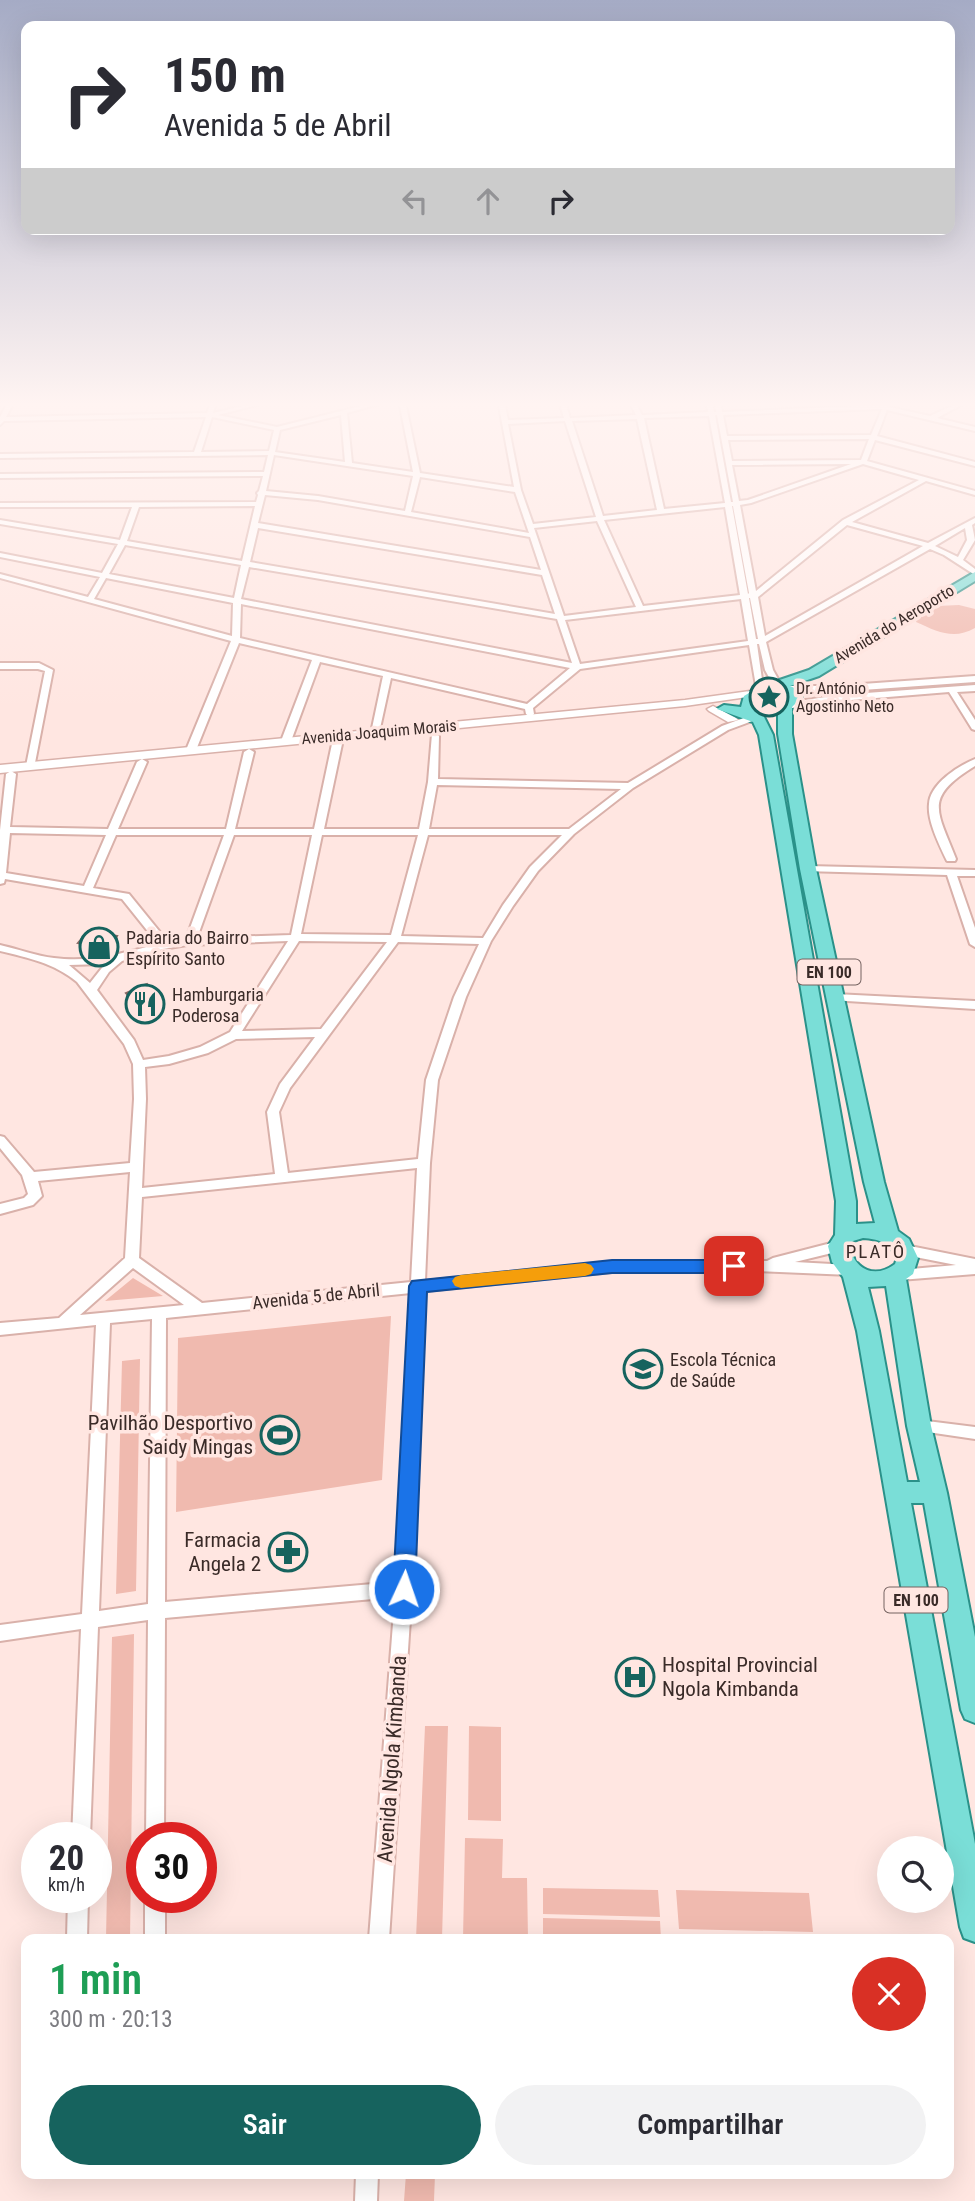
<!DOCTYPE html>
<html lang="pt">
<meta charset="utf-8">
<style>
:root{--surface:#fff;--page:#f2f2f3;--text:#2b2b33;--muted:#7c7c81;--accent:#16635e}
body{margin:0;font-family:"Roboto Condensed",sans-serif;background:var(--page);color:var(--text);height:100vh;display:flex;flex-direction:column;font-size:26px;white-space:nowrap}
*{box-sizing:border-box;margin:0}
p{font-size:23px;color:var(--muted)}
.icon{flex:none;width:38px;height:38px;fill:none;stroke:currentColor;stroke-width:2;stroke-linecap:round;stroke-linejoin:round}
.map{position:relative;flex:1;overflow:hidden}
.side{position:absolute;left:21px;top:1934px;width:933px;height:245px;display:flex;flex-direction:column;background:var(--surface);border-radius:14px;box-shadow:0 7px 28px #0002}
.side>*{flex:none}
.hud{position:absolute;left:21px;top:21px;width:934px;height:214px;border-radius:14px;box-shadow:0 7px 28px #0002;background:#fff;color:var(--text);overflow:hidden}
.fabs{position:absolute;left:877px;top:1836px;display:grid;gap:14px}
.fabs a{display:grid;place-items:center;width:77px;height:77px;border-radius:50%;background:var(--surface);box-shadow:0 7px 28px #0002;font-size:35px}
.speed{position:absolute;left:21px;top:1822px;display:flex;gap:14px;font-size:35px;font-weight:700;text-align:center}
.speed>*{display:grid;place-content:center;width:91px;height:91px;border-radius:50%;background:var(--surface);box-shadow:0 7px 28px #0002;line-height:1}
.speed small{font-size:18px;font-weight:400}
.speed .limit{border:10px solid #d22;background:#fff;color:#111}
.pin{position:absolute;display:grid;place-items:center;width:60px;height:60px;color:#fff;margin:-30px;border-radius:14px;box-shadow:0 4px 10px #0006}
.me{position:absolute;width:77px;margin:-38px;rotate:3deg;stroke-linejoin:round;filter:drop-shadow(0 0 5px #0008)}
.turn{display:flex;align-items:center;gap:24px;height:147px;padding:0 28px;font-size:32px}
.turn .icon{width:91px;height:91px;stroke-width:2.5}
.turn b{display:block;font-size:49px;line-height:60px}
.lanes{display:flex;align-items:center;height:66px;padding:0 28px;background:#0003;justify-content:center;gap:35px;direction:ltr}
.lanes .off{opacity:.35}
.round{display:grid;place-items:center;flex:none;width:74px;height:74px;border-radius:37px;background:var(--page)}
.overview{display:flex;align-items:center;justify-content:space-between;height:119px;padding:0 28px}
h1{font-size:42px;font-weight:600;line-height:52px;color:#1e9e55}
.primary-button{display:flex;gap:14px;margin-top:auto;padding:14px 28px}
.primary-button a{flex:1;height:80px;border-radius:42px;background:var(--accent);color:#fff;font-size:28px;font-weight:600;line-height:80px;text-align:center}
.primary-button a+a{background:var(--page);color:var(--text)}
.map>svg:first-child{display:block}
.green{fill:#f0baaf}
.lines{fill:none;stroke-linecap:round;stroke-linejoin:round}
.minor-casing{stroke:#d9b1aa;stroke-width:4}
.tertiary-casing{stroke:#d9b1aa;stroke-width:3}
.primary-casing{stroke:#2a9189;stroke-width:4}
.minor{fill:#fff;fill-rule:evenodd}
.tertiary{fill:#fff;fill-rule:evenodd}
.primary{fill:#7aded7;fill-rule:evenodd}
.wall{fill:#a98d88}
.shaded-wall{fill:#876964}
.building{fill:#53342e;stroke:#876964;stroke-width:2}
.route{fill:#1a73e8;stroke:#114b97;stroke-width:2}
.slow{fill:#f59e0b}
.labels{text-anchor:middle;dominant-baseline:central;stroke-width:7;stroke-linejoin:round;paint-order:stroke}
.far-street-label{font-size:16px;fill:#3a2b28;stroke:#ffe6e1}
.far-poi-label{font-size:16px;fill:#3a2b28;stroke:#ffe6e1;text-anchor:start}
.shield{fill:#ffe6e1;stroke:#756360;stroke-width:2}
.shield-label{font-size:16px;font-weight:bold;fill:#3a2b28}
.poi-label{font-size:18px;fill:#3a2b28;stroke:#ffe6e1;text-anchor:start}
.street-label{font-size:18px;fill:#3a2b28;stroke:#ffe6e1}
.neighbourhood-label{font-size:19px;letter-spacing:2px;fill:#3a2b28;stroke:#ffe6e1}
.near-poi-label{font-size:21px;fill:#3a2b28;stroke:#ffe6e1;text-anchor:end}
.near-street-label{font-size:21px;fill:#3a2b28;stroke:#ffe6e1}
</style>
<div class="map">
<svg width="975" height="2201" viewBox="0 0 975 2201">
<rect width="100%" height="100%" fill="#ffe6e1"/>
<path class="green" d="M959,605L975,609V628C954,640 938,632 916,622L918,617L937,606Z
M133,1278L163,1296L105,1301Z
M391,1316L382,1480L176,1512L178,1338Z
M140,1359L136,1591L116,1594L122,1361Z
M134,1634L130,1939H106L112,1637Z
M425,1726H448L442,1939H416Z
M469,1726L501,1727V1821L468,1820Z
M465,1838L503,1839L502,1878H527L528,1939H463Z
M543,1888L658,1890L660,1917L543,1914Z
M676,1890L809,1893L813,1932L679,1929Z
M543,1918L660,1921L661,1939H543Z
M406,2174H435L434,2201H404Z"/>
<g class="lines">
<defs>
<path id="minor" d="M9,401H15L6,417L207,413L211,401H217L213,413L263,401H272L218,415L277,427L381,401H390L347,413L352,463L413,472L399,401H405L420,473L514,487L498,401H504L508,420L564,418L559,401H565L570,418L636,415L629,401H635L642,415L708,412L706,401H712L714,412H716L715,405L718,403L721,405L722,412L883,405L887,401L890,403L889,407L930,416L962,401H969L937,418L975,427V431L887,410L877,436L975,462V466L875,440L867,461L975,491V495L926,481L852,522L928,543L975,518V523L972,525L975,540L963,560L975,569V575L944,555L930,549L766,642L773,670L782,686H834L975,676V682L834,692L779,691L776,690L765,670L759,644H757L764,694L757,692L749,645L580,669L533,708L534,714L530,717L526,714L525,709L391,678L379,733L375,736L371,733L383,676L320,662L291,741L286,744L281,741L312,660L239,643L196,750L191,753L188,752L186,750L231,641L0,578V574L88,597L100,577L0,557V553L102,573L118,544L0,524V520L120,540L132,507H0V503L256,502L258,495L257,493L259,491L263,476L0,478V474L264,472L268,455L0,458V454L194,452L206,417L4,421L0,425V417ZM882,409L871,435L727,436L723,415ZM341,415L345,462L275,452L280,430ZM715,415H717L733,502H731ZM709,416L725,503L664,509L644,418ZM212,417L274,430L269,451L201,452ZM637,419L657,510L603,516L572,421ZM565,421L596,517L533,524L521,490L508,424ZM869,439L861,460L732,461L728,440ZM274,455L413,476L405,511L318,496L266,491ZM851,464L748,500L739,501L732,465ZM863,464L919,480L843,520L756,591L740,505L751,503ZM420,477L515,492L529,533L411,512ZM265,495L318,500L530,537L541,570L258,523ZM255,506L242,561L127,541L139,507ZM732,506H733L749,593L748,594ZM725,507L740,595L643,606L604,520ZM597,521L636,607L564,616L534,528ZM847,525L923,546L765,636L758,597ZM258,528L542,575L555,614L250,562ZM965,528L967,540L958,557L935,546ZM125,545L241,565L234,598L109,574ZM249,567L557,619L572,663L241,599ZM106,578L233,603L232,636L94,599ZM749,598H750L758,639H756ZM741,599L748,641L580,664L565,620ZM241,604L570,668L527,704L240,638Z
M0,663H39L53,670L34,768H28L26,766L45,671L38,669H0Z
M975,685V691L957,692L975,720V730L972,729L949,692L839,701L785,709L781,706L785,703L839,695Z
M760,712L764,715L763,717L728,730L633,788L574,834L538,871L513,906L491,941L466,997L438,1080L430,1163L425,1281L612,1262L767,1261L773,1258L839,1241L844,1242L846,1246L844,1250L795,1262L850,1265L855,1266L857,1270L855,1274L850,1275L759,1271L612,1272L425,1291L412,1589L389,1939H369L395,1597L165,1618L164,1838H146L148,1620L98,1627L90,1838H72L81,1629L0,1641V1625L82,1614L96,1325L0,1335V1323L59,1318L125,1258L130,1172L38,1181L42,1196L33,1205L0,1214V1204L24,1198L28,1194L22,1175L0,1148V1136L4,1137L34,1172L130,1163L134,1099L133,1064L124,1044L77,982C54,963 29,958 0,951V945C18,949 36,956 54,958C91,963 123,953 158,944L122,899L5,879L4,883L0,884V830L6,774L11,771L16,774L10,827L108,829L137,762L142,759L147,762L118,829H226L244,752L249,749L254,752L235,829H314L332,744L337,741L342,744L324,829H419L428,782L432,734L435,733L439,736L438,779L628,783L722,726ZM437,785L621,789L569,829H429ZM10,833L106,835L84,886L6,873ZM116,835H224L186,939L168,942L129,894L93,888ZM234,835H312L291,935L197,938ZM322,835H418L391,935L301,934ZM428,835H562L530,867L503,905L483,938L401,936ZM288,941L230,1032L200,1047L169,1056L143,1060L134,1040L97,990L109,972L122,961L163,949L187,945ZM299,941L387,942L321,1029L242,1031ZM398,942L479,944L454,997L426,1080L418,1159L288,1173L279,1112L290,1088ZM105,964L90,983L69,965ZM315,1037L280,1084L267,1112L275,1174L142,1188L146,1099L145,1067L169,1064L208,1053L236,1039ZM417,1168L411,1282L202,1303L139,1258L142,1197ZM133,1268L184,1305L80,1315ZM411,1293L396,1582L165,1602L166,1318ZM152,1319L148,1604L99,1611L110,1323Z
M975,759V766C923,798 937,810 956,859L955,861H947C940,846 927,821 929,804C930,784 958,766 975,759Z
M808,866L975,870V876H957L975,928V947L970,944L947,875L804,871L803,869Z
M835,994L975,1001V1009L831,1000L829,998Z
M905,1245L975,1259V1274L900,1280L895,1279L893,1275L895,1271L900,1270L956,1265L900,1254L898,1250L900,1246Z
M919,1420L975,1427V1439L914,1430L911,1426L914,1422Z
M68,1897H88L87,1939H67Z
M145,1897H165V1939H145Z
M356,2174H378L377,2201H355Z"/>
<path id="tertiary" d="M757,690L761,691V695L685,706L0,773V765L685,700Z
M713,706L736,718L738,720L728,722L709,711L707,709Z"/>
<path id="primary" d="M975,572V581L819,676L790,686L799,690L802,697L792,707V734L816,869L884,1182L898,1231L909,1239L918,1258L913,1274L906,1279L931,1426L947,1493L975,1637V1723L965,1719L961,1710L924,1503H911L975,1844V1942L964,1938L960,1927L857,1331L843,1277L832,1262L828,1246L835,1235L836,1201L759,735L753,722L717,709L724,705L741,707L744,696L759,687L809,670ZM782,692L788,696C778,705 767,710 754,704L769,693ZM778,713V734L800,869L864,1182L875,1223L856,1224V1201L773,735L763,715ZM863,1238C879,1239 890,1243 897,1258L895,1264C875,1279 855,1270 850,1247L853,1241ZM886,1286L907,1426L920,1482H907L879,1331L868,1287Z"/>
</defs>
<use href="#minor" class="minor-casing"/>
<use href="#tertiary" class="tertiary-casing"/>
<use href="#primary" class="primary-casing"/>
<use href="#minor" class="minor"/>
<use href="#tertiary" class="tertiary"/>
<use href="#primary" class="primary"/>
</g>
<path class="wall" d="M78,943L119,944L112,952L106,954L80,951Z
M126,993L162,1006L141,1015L127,1001Z"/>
<path class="shaded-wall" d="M117,936L119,944L112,952L106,954L105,946Z
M161,998L162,1006L141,1015L139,1007Z"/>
<path class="building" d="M88,931L117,936L111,945L105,946L78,943Z
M147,984L161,998L139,1007L126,993Z"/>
<linearGradient id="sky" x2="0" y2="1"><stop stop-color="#a5abc5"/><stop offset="0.57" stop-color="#fff4f2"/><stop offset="1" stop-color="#fff4f2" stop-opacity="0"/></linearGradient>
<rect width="975" height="709" fill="url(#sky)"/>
<path class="route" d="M612,1260H734L741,1262L743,1266L741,1271L734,1273H612L427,1292L415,1589L412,1596L404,1598L396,1596L393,1589L409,1286L412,1281Z"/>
<path class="slow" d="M585,1263L591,1265L594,1269L591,1274L585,1276L461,1288L455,1286L452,1281L455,1277L461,1275Z"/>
<defs>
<symbol id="sight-ring" viewBox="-11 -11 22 22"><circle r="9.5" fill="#ffe6e1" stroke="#16635e" stroke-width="1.5"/><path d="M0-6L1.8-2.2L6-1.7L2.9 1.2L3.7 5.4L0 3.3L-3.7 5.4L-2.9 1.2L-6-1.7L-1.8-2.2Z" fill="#16635e"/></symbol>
<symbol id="shop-ring" viewBox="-11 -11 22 22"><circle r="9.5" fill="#ffe6e1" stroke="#16635e" stroke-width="1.5"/><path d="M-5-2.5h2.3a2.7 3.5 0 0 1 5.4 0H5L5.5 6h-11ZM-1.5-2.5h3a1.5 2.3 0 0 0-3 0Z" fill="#16635e"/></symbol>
<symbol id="restaurant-ring" viewBox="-11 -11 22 22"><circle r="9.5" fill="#ffe6e1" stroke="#16635e" stroke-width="1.5"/><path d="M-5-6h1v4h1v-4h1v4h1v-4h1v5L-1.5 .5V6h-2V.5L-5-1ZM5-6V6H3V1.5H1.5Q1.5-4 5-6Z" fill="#16635e"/></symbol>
<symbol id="school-ring" viewBox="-11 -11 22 22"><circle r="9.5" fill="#ffe6e1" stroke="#16635e" stroke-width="1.5"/><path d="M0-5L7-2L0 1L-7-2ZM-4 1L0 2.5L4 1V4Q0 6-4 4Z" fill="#16635e"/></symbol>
<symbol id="stadium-ring" viewBox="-11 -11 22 22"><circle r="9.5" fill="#ffe6e1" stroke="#16635e" stroke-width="1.5"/><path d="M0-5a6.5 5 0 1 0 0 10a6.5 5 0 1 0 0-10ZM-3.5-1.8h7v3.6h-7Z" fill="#16635e"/></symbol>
<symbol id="pharmacy-ring" viewBox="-11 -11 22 22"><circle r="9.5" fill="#ffe6e1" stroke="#16635e" stroke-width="1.5"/><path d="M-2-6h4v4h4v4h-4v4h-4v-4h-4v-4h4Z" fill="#16635e"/></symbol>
<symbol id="hospital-ring" viewBox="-11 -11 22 22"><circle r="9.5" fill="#ffe6e1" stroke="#16635e" stroke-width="1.5"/><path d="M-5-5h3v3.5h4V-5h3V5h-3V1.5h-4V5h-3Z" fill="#16635e"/></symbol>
</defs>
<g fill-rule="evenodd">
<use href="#sight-ring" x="747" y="675" width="44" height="44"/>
<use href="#shop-ring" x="77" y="925" width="44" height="44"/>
<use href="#restaurant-ring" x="123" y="982" width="44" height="44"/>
<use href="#school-ring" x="621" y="1347" width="44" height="44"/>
<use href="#stadium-ring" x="258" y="1413" width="44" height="44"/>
<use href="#pharmacy-ring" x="266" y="1530" width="44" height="44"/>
<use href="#hospital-ring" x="613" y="1655" width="44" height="44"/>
</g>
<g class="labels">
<g class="far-street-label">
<text transform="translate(894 624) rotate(-31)">Avenida do Aeroporto</text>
<text transform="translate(379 732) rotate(-5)">Avenida Joaquim Morais</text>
</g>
<g class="far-poi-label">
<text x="796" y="688">Dr. António<tspan x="796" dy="18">Agostinho Neto</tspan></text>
</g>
<g class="shield">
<rect x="797.5" y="959.5" width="63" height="25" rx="5"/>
<rect x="884.5" y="1587.5" width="63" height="25" rx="5"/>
</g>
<g class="shield-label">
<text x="829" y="972">EN 100</text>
<text x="916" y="1600">EN 100</text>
</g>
<g class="poi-label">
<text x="126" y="937">Padaria do Bairro<tspan x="126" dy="21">Espírito Santo</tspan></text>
<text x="172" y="994">Hamburgaria<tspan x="172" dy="21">Poderosa</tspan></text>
<text x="670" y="1359">Escola Técnica<tspan x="670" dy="21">de Saúde</tspan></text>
</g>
<g class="street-label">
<text transform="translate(316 1296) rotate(-6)">Avenida 5 de Abril</text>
</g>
<g class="neighbourhood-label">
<text x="876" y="1251">PLATÔ</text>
</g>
<g class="near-poi-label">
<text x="253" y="1423">Pavilhão Desportivo<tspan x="253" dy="24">Saidy Mingas</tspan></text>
<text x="261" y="1540">Farmacia<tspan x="261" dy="24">Angela 2</tspan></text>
<text x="662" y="1665" text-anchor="start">Hospital Provincial<tspan x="662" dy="24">Ngola Kimbanda</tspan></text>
</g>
<g class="near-street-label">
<text transform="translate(392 1759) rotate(-86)">Avenida Ngola Kimbanda</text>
</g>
</g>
</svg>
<div class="fabs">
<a><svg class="icon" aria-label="search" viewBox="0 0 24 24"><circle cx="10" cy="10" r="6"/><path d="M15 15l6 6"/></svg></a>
</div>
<div class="speed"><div>20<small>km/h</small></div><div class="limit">30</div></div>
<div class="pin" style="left:734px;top:1266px;background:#d93025"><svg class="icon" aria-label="arrive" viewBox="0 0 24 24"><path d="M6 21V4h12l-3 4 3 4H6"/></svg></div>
<svg class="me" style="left:404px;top:1589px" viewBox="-20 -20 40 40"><circle r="17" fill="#1a73e8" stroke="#fff" stroke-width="3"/><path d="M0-11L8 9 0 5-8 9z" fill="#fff"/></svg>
<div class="hud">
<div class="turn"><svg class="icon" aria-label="right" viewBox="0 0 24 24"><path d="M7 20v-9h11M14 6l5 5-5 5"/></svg><div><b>150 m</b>Avenida 5 de Abril</div></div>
<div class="lanes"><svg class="icon off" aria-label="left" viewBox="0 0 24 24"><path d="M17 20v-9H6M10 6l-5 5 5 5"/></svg><svg class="icon off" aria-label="ahead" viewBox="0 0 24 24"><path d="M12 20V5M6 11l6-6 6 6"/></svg><svg class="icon" aria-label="right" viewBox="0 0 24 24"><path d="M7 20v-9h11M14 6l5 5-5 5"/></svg></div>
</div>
<section class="side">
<div class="overview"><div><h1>1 min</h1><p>300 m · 20:13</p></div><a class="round" style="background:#d93025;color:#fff"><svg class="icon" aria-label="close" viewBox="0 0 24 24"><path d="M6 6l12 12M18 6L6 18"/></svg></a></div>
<div class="primary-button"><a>Sair</a><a>Compartilhar</a></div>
</section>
</div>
